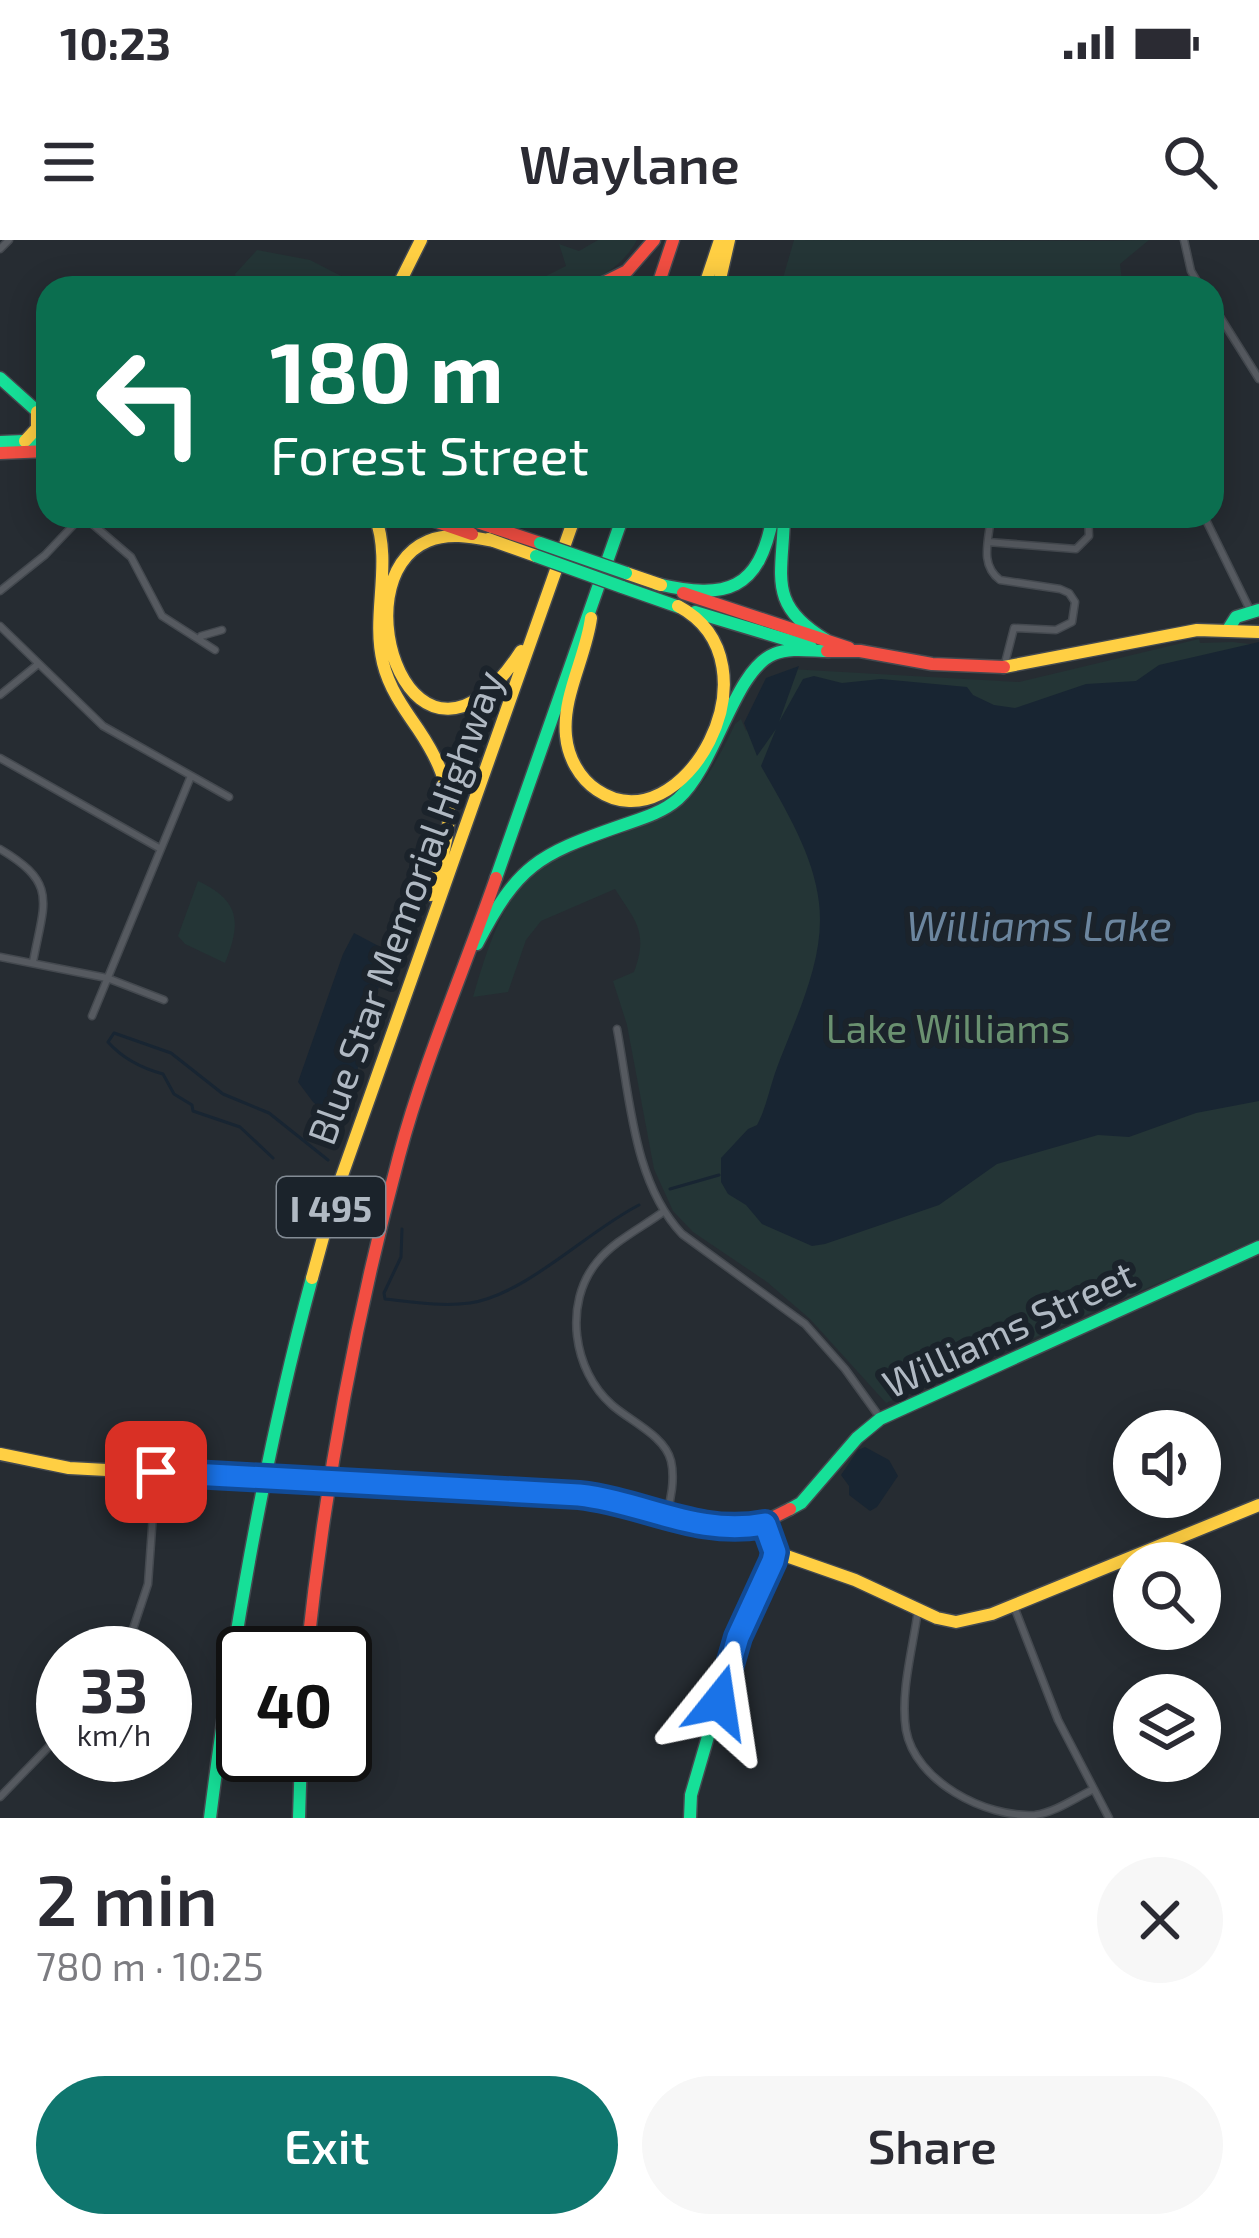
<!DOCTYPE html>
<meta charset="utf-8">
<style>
:root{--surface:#fff;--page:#f7f7f7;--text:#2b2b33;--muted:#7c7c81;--accent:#0f766e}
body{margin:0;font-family:"Exo 2",sans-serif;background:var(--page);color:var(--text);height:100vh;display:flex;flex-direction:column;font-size:45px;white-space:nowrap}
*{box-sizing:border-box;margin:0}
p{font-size:39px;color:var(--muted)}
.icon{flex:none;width:66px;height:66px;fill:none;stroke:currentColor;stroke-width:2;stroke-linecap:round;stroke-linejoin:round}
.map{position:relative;height:1578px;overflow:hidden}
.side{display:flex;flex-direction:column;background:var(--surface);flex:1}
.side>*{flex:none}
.banner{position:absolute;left:36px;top:36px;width:1188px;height:252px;border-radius:36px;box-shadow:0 6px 30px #0003;background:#0b6e4f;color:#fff;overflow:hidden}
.tools{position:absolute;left:1113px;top:1170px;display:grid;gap:24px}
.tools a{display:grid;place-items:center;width:108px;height:108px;border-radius:50%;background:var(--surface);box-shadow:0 6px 30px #0003;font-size:60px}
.speed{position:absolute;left:36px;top:1386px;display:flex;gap:24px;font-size:60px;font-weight:700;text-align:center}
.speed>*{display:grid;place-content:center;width:156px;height:156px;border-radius:50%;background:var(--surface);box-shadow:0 6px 30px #0003;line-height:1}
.speed small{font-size:30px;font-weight:400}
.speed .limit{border:6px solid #111;border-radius:18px;background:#fff;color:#111}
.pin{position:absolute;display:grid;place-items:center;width:102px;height:102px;color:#fff;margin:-51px;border-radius:24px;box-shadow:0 6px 18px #0006}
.me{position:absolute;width:132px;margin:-66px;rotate:15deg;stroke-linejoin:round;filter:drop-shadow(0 0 9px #0008)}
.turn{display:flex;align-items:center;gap:42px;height:252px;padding:0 36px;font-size:54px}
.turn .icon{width:156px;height:156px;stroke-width:2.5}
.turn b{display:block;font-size:84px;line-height:102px}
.round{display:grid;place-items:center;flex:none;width:126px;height:126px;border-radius:63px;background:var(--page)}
.overview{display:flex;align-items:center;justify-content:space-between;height:204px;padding:0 36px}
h1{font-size:72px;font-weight:600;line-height:90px}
.button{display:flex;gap:24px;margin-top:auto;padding:24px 36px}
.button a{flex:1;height:138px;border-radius:72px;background:var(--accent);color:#fff;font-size:48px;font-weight:600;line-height:138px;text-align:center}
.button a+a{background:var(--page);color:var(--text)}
.status{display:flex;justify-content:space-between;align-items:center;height:84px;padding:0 60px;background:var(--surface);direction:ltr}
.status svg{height:33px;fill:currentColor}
header{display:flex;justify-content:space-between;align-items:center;height:156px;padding:0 36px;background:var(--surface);font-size:54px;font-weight:600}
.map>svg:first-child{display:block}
.green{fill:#243536}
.water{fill:#182532}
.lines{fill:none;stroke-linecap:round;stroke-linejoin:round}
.stream{stroke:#182532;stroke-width:3}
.street-casing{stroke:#44494f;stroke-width:9}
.fast-casing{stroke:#44494f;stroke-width:15}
.slow-casing{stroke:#44494f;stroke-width:15}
.jam-casing{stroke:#44494f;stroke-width:15}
.street{stroke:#565a60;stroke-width:6}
.fast{stroke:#16e098;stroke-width:12}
.slow{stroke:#ffcf43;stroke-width:12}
.jam{stroke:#f24e42;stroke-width:12}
.fast-bridge-casing{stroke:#44494f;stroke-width:15;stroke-linecap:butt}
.fast-bridge{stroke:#16e098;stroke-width:12}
.route-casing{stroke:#114b97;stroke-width:30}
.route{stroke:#1a73e8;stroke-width:21}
.labels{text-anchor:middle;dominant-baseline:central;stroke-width:12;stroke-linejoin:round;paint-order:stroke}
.shield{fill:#1b232b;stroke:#838c95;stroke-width:3}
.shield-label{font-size:36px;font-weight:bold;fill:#b0b9c3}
.street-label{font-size:39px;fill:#b0b9c3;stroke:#1b232b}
.park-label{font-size:39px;fill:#6a9170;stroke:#1b232b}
.water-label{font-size:42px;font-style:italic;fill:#6c869f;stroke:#1b232b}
</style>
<div class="status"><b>10:23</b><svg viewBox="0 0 49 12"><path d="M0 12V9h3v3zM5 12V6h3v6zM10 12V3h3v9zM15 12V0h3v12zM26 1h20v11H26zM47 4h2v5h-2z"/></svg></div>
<header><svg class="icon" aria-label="menu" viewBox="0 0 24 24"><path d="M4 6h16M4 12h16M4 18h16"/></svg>Waylane<svg class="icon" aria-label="search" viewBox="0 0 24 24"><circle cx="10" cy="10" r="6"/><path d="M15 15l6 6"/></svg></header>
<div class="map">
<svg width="1259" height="1578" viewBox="0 0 1259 1578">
<rect width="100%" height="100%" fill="#262c32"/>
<path class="green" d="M598,0H637C612,45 569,48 522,48L566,26L559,4L579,11Z
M794,0L1105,1L1149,0L1120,24L1123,48H780Z
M257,10L310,20L349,40V48H238L235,34Z
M1199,399L1200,403L1232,402L1259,405V999L886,1163L810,1079L767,1042L693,992L673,971L654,929L627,785L613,741L634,732C649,691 635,681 615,649L541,681L526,700L508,752L473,757C485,716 498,671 527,638C542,620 563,615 584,607C675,575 692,575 735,484L741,479L746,491L767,446L790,429L1019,442Z
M198,641C241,661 241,683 225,723L185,704L178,696Z"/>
<path class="water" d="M1259,402V861L1196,873L1129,897L1098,895L997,924L939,965L825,1004L812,1006L762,984L746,965L728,954L721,942V918L748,889L757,885C766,868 769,851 775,833C794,780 826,721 819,663C814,615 784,567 761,526L776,489L757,516L744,483L766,438L799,426L779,482L803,439L814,436L842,443L881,439L967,447L973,455L994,465L1015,468L1086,444L1136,441L1159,425Z
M354,693L388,711L350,859L339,884L313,862L298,842L343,714Z
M865,1207L889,1220L898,1236L877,1267L870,1271L849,1255V1246L841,1235L858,1210Z"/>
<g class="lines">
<path class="stream" d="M273,918L240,887L193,871L192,865L174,854L163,834C141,828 123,819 108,802L114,793L171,813L223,854L269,873L328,920
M670,949L719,935
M402,989L401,1017L384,1053L385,1059C412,1062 442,1067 470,1063C527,1054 586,992 639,965"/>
<defs>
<path id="street" d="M1184,0L1191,31L1201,48
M0,9L9,0
M1212,64L1259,139
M83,276L131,317L162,376L215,410
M991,276C989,300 979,324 1000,340L1060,349L1069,353L1075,362L1072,382L1056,390L1014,388L1004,427
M1204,276L1251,372
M988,302L1076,309L1089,296L1088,276
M0,351L45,315L82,276
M0,386L103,486L229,557
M201,396L222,390
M0,455L37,425
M0,518L159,608
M0,609C59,644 44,662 33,722
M0,717L107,738L164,760
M92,776L191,536
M617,789C630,857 633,942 682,994L805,1084L845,1129L881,1179
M663,972C641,988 614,1001 597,1022C563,1063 573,1131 612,1165C630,1181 665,1196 671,1221C675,1238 671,1261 666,1276
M1013,1364L1058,1480L1109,1578
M918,1370C913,1408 900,1452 906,1490C915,1541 985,1578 1035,1575C1056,1572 1075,1558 1094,1549
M125,1413L148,1344L156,1232
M0,1557L63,1492"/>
<path id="fast" d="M0,138L48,181
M0,202L48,200
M784,276C783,336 766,364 826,400
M657,344C727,360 759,351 773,276
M622,347L679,367
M695,372L811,407
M1229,388L1236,377L1259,370
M496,638L623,276
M477,704C518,625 537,615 620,586C640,579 662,573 678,559C716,525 734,430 774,414C790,407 812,411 829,411
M790,1269L801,1263L857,1198L880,1179L1259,1007
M210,1578C233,1395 264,1216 312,1038
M299,1578L301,1515
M690,1578L691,1555L734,1407L773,1321L775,1312L765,1284"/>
<path id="slow" d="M397,48L421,0
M704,48L720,0
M718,48L729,0
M25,201L37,188V172
M375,276C393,324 371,374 383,423C389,448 404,469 418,489C461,553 453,585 431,655
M475,276L492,287
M488,299L536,316
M493,301C472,297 449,292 428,301C336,339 414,576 521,411
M626,333L661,345
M591,378C586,417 562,456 566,496C568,517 579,538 597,550C682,608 785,423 678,366
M1004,427L1197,390L1259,392
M312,1038L333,961L575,276
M0,1214L69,1228L238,1237
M775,1312L855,1340L937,1378L956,1382L992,1374L1259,1265"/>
<path id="jam" d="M593,48L627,31L654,0
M657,48L673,0
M0,213L48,211
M420,276L472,294
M459,276L540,303
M683,353L849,408
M827,411H860
M860,411L932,424L1004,427
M347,1242L590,1256L702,1287L756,1286L790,1269
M307,1413C325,1244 355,1080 399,916C424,822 464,730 496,638"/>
</defs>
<use href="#street" class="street-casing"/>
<use href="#fast" class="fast-casing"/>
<use href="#slow" class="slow-casing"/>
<use href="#jam" class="jam-casing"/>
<use href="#street" class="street"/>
<use href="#fast" class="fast"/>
<use href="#slow" class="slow"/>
<use href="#jam" class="jam"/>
<defs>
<path id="fast-bridge" d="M540,303L626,333
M536,316L622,347
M238,1237L347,1242"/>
</defs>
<use href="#fast-bridge" class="fast-bridge-casing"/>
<use href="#fast-bridge" class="fast-bridge"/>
</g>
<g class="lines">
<defs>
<path id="route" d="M156,1232L579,1255C644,1262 698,1297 765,1284L775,1312L773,1321L738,1397L719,1462"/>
</defs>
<use href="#route" class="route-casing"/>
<use href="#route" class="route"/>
</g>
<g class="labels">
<rect class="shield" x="277" y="937" width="108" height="60" rx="9"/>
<g class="shield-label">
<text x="331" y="967">I 495</text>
</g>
<g class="street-label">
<text transform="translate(404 667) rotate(-70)">Blue Star Memorial Highway</text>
<text transform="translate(1008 1088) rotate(-25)">Williams Street</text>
</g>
<g class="park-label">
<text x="948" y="787">Lake Williams</text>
</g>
<g class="water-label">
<text x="1039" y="684">Williams Lake</text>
</g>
</g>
</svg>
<div class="tools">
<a><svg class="icon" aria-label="sound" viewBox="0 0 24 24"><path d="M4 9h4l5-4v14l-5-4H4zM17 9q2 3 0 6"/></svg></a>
<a><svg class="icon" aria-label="search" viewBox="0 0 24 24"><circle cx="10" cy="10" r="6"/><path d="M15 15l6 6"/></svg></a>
<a><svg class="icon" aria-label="layers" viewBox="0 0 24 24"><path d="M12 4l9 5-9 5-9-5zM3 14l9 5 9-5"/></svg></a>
</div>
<div class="speed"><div>33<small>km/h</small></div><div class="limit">40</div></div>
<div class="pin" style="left:156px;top:1232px;background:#d93025"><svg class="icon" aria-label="arrive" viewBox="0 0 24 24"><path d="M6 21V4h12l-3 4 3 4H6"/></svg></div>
<svg class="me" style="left:719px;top:1462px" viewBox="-20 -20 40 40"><path d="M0-17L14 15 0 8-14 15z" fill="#1a73e8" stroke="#fff" stroke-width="4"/></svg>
<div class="banner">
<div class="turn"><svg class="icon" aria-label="left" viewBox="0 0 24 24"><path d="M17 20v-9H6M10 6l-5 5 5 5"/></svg><div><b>180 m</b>Forest Street</div></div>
</div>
</div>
<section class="side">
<div class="overview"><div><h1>2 min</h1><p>780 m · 10:25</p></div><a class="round"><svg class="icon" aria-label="close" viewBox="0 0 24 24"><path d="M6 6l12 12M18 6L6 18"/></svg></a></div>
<div class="button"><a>Exit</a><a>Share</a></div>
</section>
